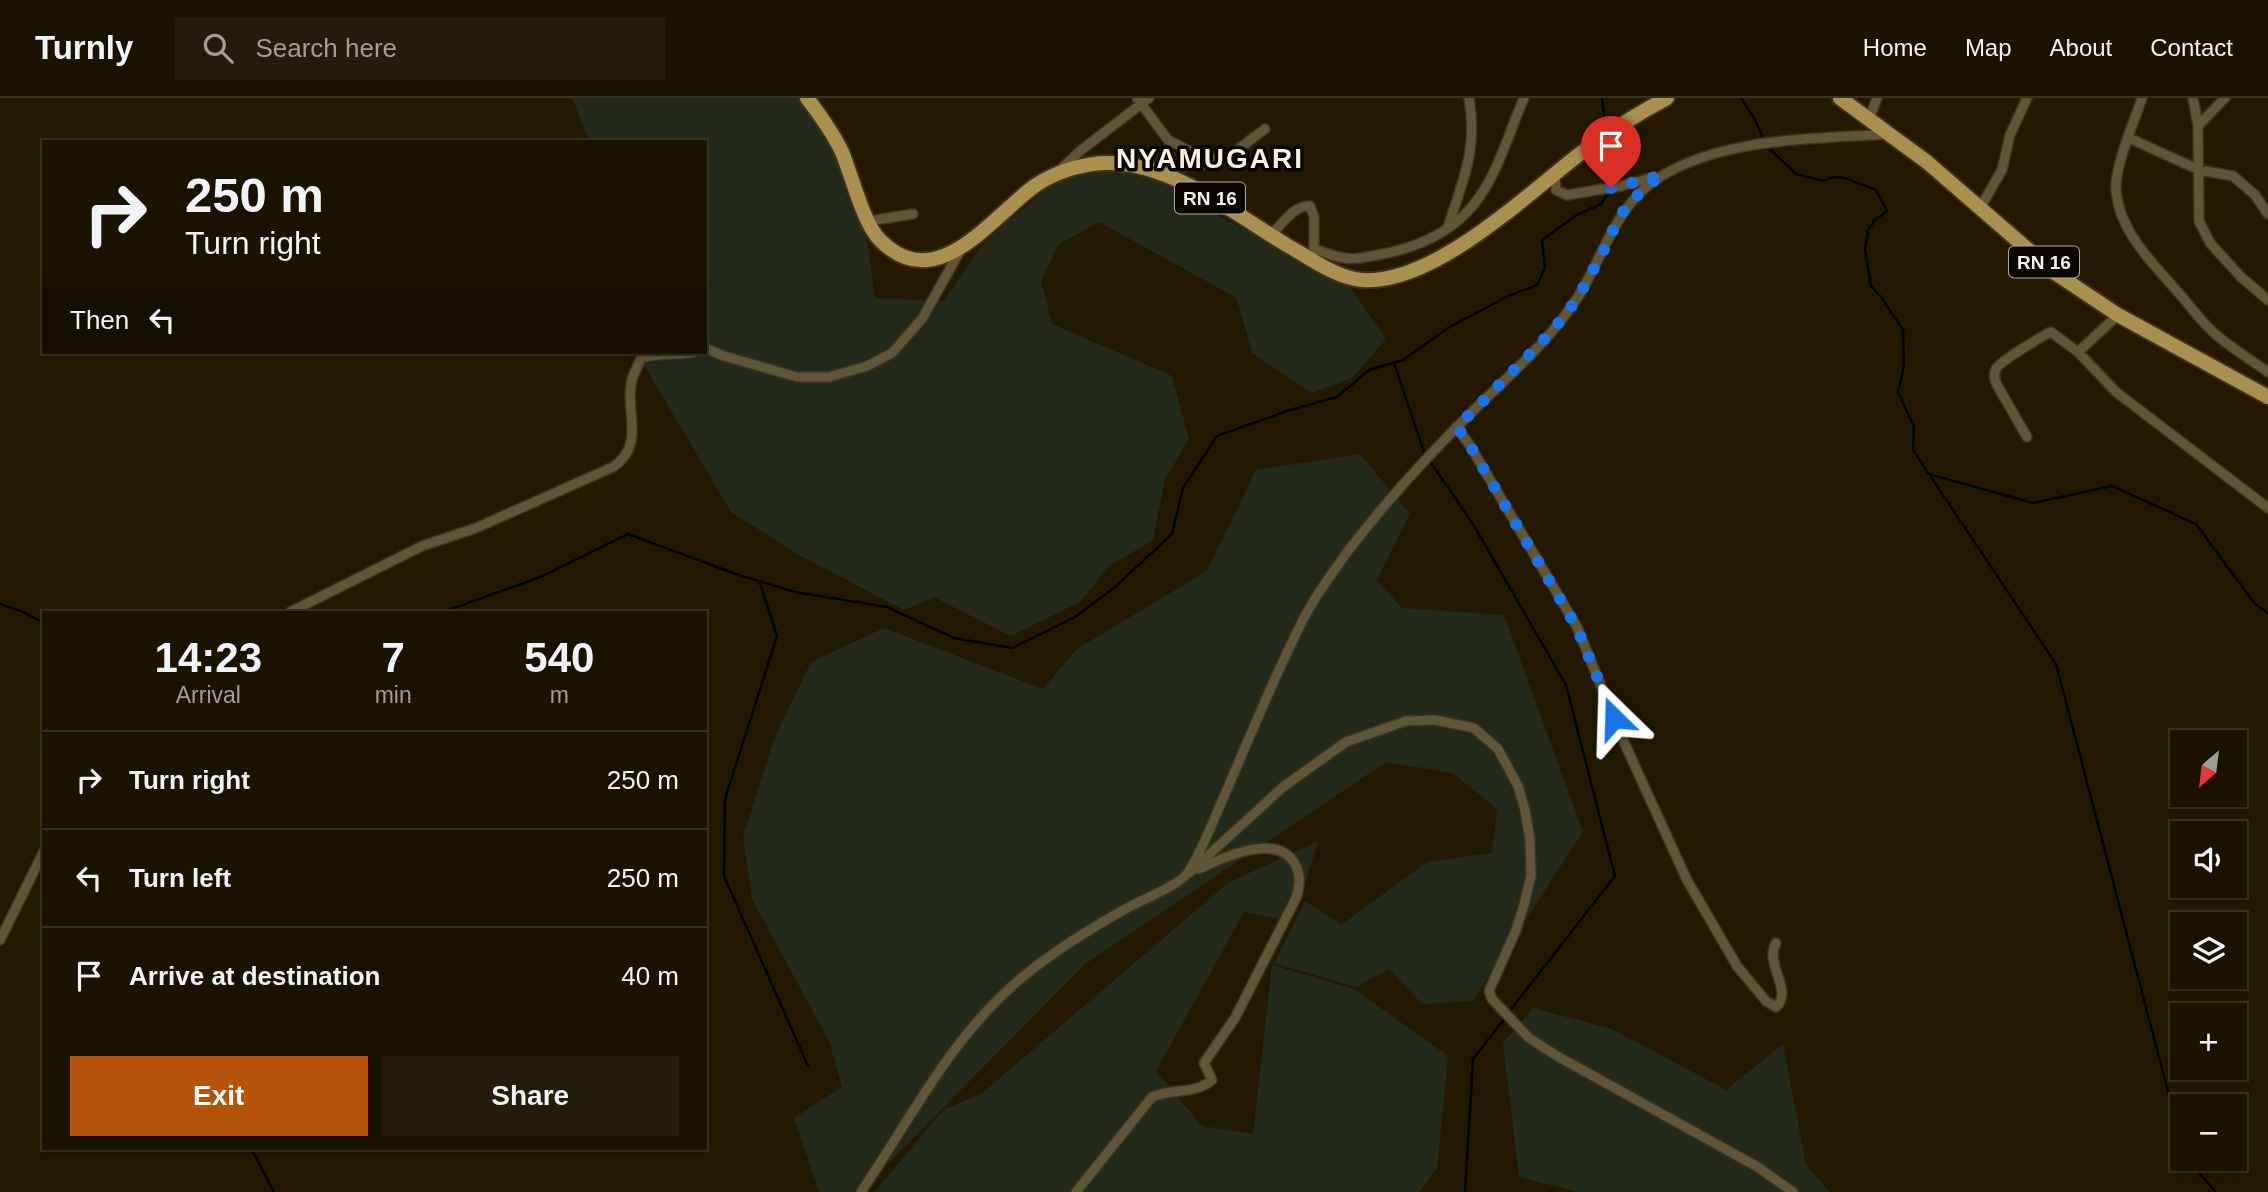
<!DOCTYPE html>
<meta charset="utf-8">
<style>
:root{--surface:#1b1300;--page:#241c0a;--text:#f1f3f6;--muted:#a09e99;--line:#393222;--accent:#b45309}
body{margin:0;font-family:Helvetica,sans-serif;background:var(--page);color:var(--text);height:100vh;display:flex;flex-direction:column;font-size:26px;white-space:nowrap}
*{box-sizing:border-box;margin:0}
p{font-size:23px;color:var(--muted)}
.icon{flex:none;width:38px;height:38px;fill:none;stroke:currentColor;stroke-width:2;stroke-linecap:round;stroke-linejoin:round}
.map{position:relative;flex:1;overflow:hidden}
.drawer{position:absolute;left:42px;top:513px;width:665px;height:539px;display:flex;flex-direction:column;background:var(--surface);border-radius:0px;box-shadow:0 4px 10px #0003,0 0 0 2px var(--line)}
.drawer>*{flex:none}
.banner{position:absolute;left:42px;top:42px;width:665px;height:214px;border-radius:0px;box-shadow:0 4px 10px #0003,0 0 0 2px var(--line);background:#1b1300;color:var(--text);overflow:hidden}
.needle{width:46px;rotate:208deg}
.buttons{position:absolute;left:2170px;top:632px;display:grid;gap:14px}
.buttons a{display:grid;place-items:center;width:77px;height:77px;border-radius:0px;background:var(--surface);box-shadow:0 4px 10px #0003,0 0 0 2px var(--line);font-size:35px}
.pin{position:absolute;display:grid;place-items:center;width:60px;height:60px;color:#fff;margin:-72px -30px;border-radius:50% 50% 50% 0;rotate:-45deg;box-shadow:0 0 7px #0007}
.pin .icon{rotate:45deg}
.me{position:absolute;width:77px;margin:-38px;rotate:338deg;stroke-linejoin:round;filter:drop-shadow(0 0 5px #0008)}
.turn{display:flex;align-items:center;gap:24px;height:147px;padding:0 28px;font-size:32px}
.turn .icon{width:91px;height:91px;stroke-width:2.5}
.turn b{display:block;font-size:49px;line-height:60px}
.then{display:flex;align-items:center;height:66px;padding:0 28px;background:#0003;gap:14px;font-size:26px}
.eta{display:flex;justify-content:space-evenly;align-items:center;height:119px;text-align:center}
.eta b{font-size:42px;font-weight:800;line-height:49px}
.primary-button{display:flex;gap:14px;margin-top:auto;padding:14px 28px}
.primary-button a{flex:1;height:80px;border-radius:0px;background:var(--accent);color:#fff;font-size:28px;font-weight:800;line-height:80px;text-align:center}
.primary-button a+a{background:var(--page);color:var(--text)}
ul{padding:0;list-style:none}
li{display:flex;align-items:center;gap:21px;height:98px;padding:0 28px;border-top:2px solid var(--line)}
li div{flex:1}
li b{display:block;font-size:26px}
li em{font-style:normal}
header{display:flex;align-items:center;gap:42px;box-sizing:border-box;height:98px;padding:0 35px;background:var(--surface);border-bottom:2px solid var(--line)}
header strong{font-size:33px}
nav{display:flex;gap:38px;margin-inline-start:auto;font-size:24px}
.search{width:490px;height:63px;background:var(--page);display:flex;align-items:center;gap:18px;box-sizing:border-box;padding:0 24px;border-radius:0px;color:var(--muted);font-size:26px}
.map>svg:first-child{display:block}
.green{fill:#232a1b}
.lines{fill:none;stroke-linecap:round;stroke-linejoin:round}
.stream{stroke:#000509;stroke-width:2.5}
.minor-casing{stroke:#3d331b;stroke-width:12}
.primary-casing{stroke:#3d331b;stroke-width:18}
.minor{stroke:#615537;stroke-width:9}
.primary{stroke:#a9904e;stroke-width:14}
.route{stroke:#1a73e8;stroke-width:12;stroke-dasharray:0 21.6}
.labels{text-anchor:middle;dominant-baseline:central;stroke-width:7;stroke-linejoin:round;paint-order:stroke}
.shield{fill:#090500;stroke:#b0aa9c;stroke-width:2}
.shield-label{font-size:19px;font-weight:bold;fill:#f8f1df}
.district-label{font-size:28px;font-weight:bold;letter-spacing:2px;fill:#f8f1df;stroke:#090500}
</style>
<header>
<strong>Turnly</strong>
<div class="search"><svg class="icon" aria-label="search" viewBox="0 0 24 24"><circle cx="10" cy="10" r="6"/><path d="M15 15l6 6"/></svg>Search here</div>
<nav><a>Home</a><a>Map</a><a>About</a><a>Contact</a></nav>
</header>
<div class="map">
<svg width="2268" height="1094" viewBox="0 0 2268 1094">
<rect width="100%" height="100%" fill="#241900"/>
<path class="green" d="M572,0H814L820,5L859,83L875,200L944,203L986,142L1078,64L1173,48L1191,104L1346,183L1386,241L1352,280L1312,295L1252,255L1237,200L1099,124L1058,147L1041,183L1052,226L1172,278L1189,341L1165,381L1153,442L1109,468L1080,504L1011,538L934,499L904,512L799,457L731,414L643,265L640,254H705V44H590Z
M1360,356L1410,416L1377,482L1402,510L1504,517L1583,734L1473,903L1422,906L1389,871L1356,889L1274,865L1305,803L1341,827L1427,764L1492,755L1497,711L1453,675L1386,664L1085,866L860,1094H819L794,1020L842,989L829,943L752,801L743,740L774,641L811,564L884,530L1043,591L1077,551L1207,473L1256,372Z
M1318,743L1300,802L1290,823L1244,814L1156,973L1202,1028L1253,1036L1272,867L1354,891L1448,958L1437,1071L1419,1094H875L943,1012L981,996L1228,785Z
M1533,910L1612,931L1726,992L1783,946L1806,1067L1830,1094H1578L1519,1079L1503,945Z"/>
<g class="lines">
<path class="stream" d="M1602,0L1606,31
M1741,0L1754,20L1763,40
M1610,47L1611,85
M1770,51L1796,76L1823,83L1834,79L1845,80L1876,92L1887,113L1875,122L1868,132L1865,152L1871,188L1881,199L1903,232L1904,268L1898,294L1914,329L1913,352L2056,566L2182,1047
M1394,265L1425,357
M1429,362L1473,426L1566,587L1615,778L1509,914
M1929,376L2033,405L2112,388L2196,426L2255,506L2268,515
M760,485L777,538L725,701L724,778L808,968
M0,506L23,514L44,525
M443,514L543,478L628,436L736,476L795,494L887,509L954,540L1012,550L1075,519L1115,489L1172,436L1183,390L1217,338L1290,312L1337,299L1369,272L1403,262L1448,230L1508,198L1537,187L1545,170L1542,142L1577,117L1601,106L1610,92
M251,1050L274,1094
M2186,1060L2216,1094
M1465,1094L1473,961L1505,920"/>
<defs>
<path id="minor" d="M1137,0L1168,42L1190,53L1220,64
M2142,0C2134,24 2114,70 2116,93C2120,134 2151,163 2176,192C2191,208 2202,226 2220,240C2235,252 2252,263 2268,274
M2193,0L2198,28L2199,123L2210,145L2241,179L2268,202
M1869,21L1877,0
M2198,28L2225,0
M2129,40L2199,72L2233,78L2255,97L2268,116
M1157,72L1221,64L1265,31
M1059,73L1080,53L1149,0
M1555,76L1556,92L1567,97L1621,88L1655,79
M1980,110L2002,72L2010,37L2027,0
M869,123L913,116
M1448,129C1463,82 1478,51 1469,0
M1271,137C1282,126 1294,107 1310,108L1314,119V155
M1314,151C1324,154 1334,159 1345,160C1355,162 1366,159 1377,157C1418,150 1456,134 1480,98C1500,69 1510,32 1524,0
M2118,217L2078,254L2116,294L2268,410
M705,250L724,258L797,279H829L867,268L892,255L922,221L961,151
M1456,329L1469,346L1577,529L1623,642L1687,782L1737,868L1766,903L1776,909C1794,893 1764,866 1776,845
M2027,339L1997,287C1995,282 1993,277 1996,271C1999,264 2042,238 2051,234L2078,254
M290,514L422,448L476,430L613,369C645,347 626,317 631,286C632,278 638,268 641,260C659,255 677,258 695,254
M1189,775L1283,689L1346,644L1406,623L1435,622L1474,630L1498,651L1518,688L1525,712L1530,742L1531,778L1524,807L1516,832L1489,893L1492,901L1529,940L1557,958L1756,1068L1793,1094
M0,842L44,753
M861,1094C912,1019 953,935 1025,877C1057,851 1093,829 1129,809C1145,800 1171,791 1184,779C1195,769 1212,726 1219,710C1247,646 1273,580 1305,518C1317,495 1333,474 1348,453C1387,402 1432,353 1478,308C1513,274 1551,241 1578,199C1604,157 1616,106 1660,79C1724,39 1815,41 1888,36
M1076,1094L1152,999C1173,990 1194,997 1212,982L1204,965L1235,920L1296,800C1300,789 1301,779 1296,768C1279,733 1224,759 1199,771"/>
<path id="primary" d="M807,0C820,17 833,35 842,54C852,78 863,125 880,142C937,200 992,118 1036,87C1057,73 1087,64 1112,65C1176,68 1232,114 1285,146C1308,159 1336,180 1362,182C1434,187 1527,96 1581,55C1607,35 1637,16 1667,0
M1840,0L1927,64L2055,175L2118,217L2268,299"/>
</defs>
<use href="#minor" class="minor-casing"/>
<use href="#primary" class="primary-casing"/>
<use href="#minor" class="minor"/>
<use href="#primary" class="primary"/>
</g>
<g class="lines">
<path class="route" d="M1611,90L1663,77L1646,88L1620,117L1602,156L1578,199L1562,221L1537,249L1457,329L1469,346L1577,530L1614,620"/>
</g>
<g class="labels">
<g class="shield">
<rect x="1175" y="84.5" width="70" height="31" rx="5"/>
<rect x="2009" y="148.5" width="70" height="31" rx="5"/>
</g>
<g class="shield-label">
<text x="1210" y="100">RN 16</text>
<text x="2044" y="164">RN 16</text>
</g>
<g class="district-label">
<text x="1210" y="60">NYAMUGARI</text>
</g>
</g>
</svg>
<div class="buttons">
<a><svg class="needle" viewBox="-14 -14 28 28"><path d="M0-13l5 13h-10z" fill="#e53935"/><path d="M0 13l5-13h-10z" fill="#a09e99"/></svg></a>
<a><svg class="icon" aria-label="sound" viewBox="0 0 24 24"><path d="M4 9h4l5-4v14l-5-4H4zM17 9q2 3 0 6"/></svg></a>
<a><svg class="icon" aria-label="layers" viewBox="0 0 24 24"><path d="M12 4l9 5-9 5-9-5zM3 14l9 5 9-5"/></svg></a>
<a>+</a>
<a>−</a>
</div>
<div class="pin" style="left:1611px;top:90px;background:#d93025"><svg class="icon" aria-label="arrive" viewBox="0 0 24 24"><path d="M6 21V4h12l-3 4 3 4H6"/></svg></div>
<svg class="me" style="left:1614px;top:620px" viewBox="-20 -20 40 40"><path d="M0-17L14 15 0 8-14 15z" fill="#1a73e8" stroke="#fff" stroke-width="4"/></svg>
<div class="banner">
<div class="turn"><svg class="icon" aria-label="right" viewBox="0 0 24 24"><path d="M7 20v-9h11M14 6l5 5-5 5"/></svg><div><b>250 m</b>Turn right</div></div>
<div class="then">Then<svg class="icon" aria-label="left" viewBox="0 0 24 24"><path d="M17 20v-9H6M10 6l-5 5 5 5"/></svg></div>
</div>
<section class="drawer">
<div class="eta">
<div><b>14:23</b><p>Arrival</p></div>
<div><b>7</b><p>min</p></div>
<div><b>540</b><p>m</p></div>
</div>
<ul>
<li><svg class="icon" aria-label="right" viewBox="0 0 24 24"><path d="M7 20v-9h11M14 6l5 5-5 5"/></svg><div><b>Turn right</b></div><em>250 m</em></li>
<li><svg class="icon" aria-label="left" viewBox="0 0 24 24"><path d="M17 20v-9H6M10 6l-5 5 5 5"/></svg><div><b>Turn left</b></div><em>250 m</em></li>
<li><svg class="icon" aria-label="arrive" viewBox="0 0 24 24"><path d="M6 21V4h12l-3 4 3 4H6"/></svg><div><b>Arrive at destination</b></div><em>40 m</em></li>
</ul>
<div class="primary-button"><a>Exit</a><a>Share</a></div>
</section>
</div>
